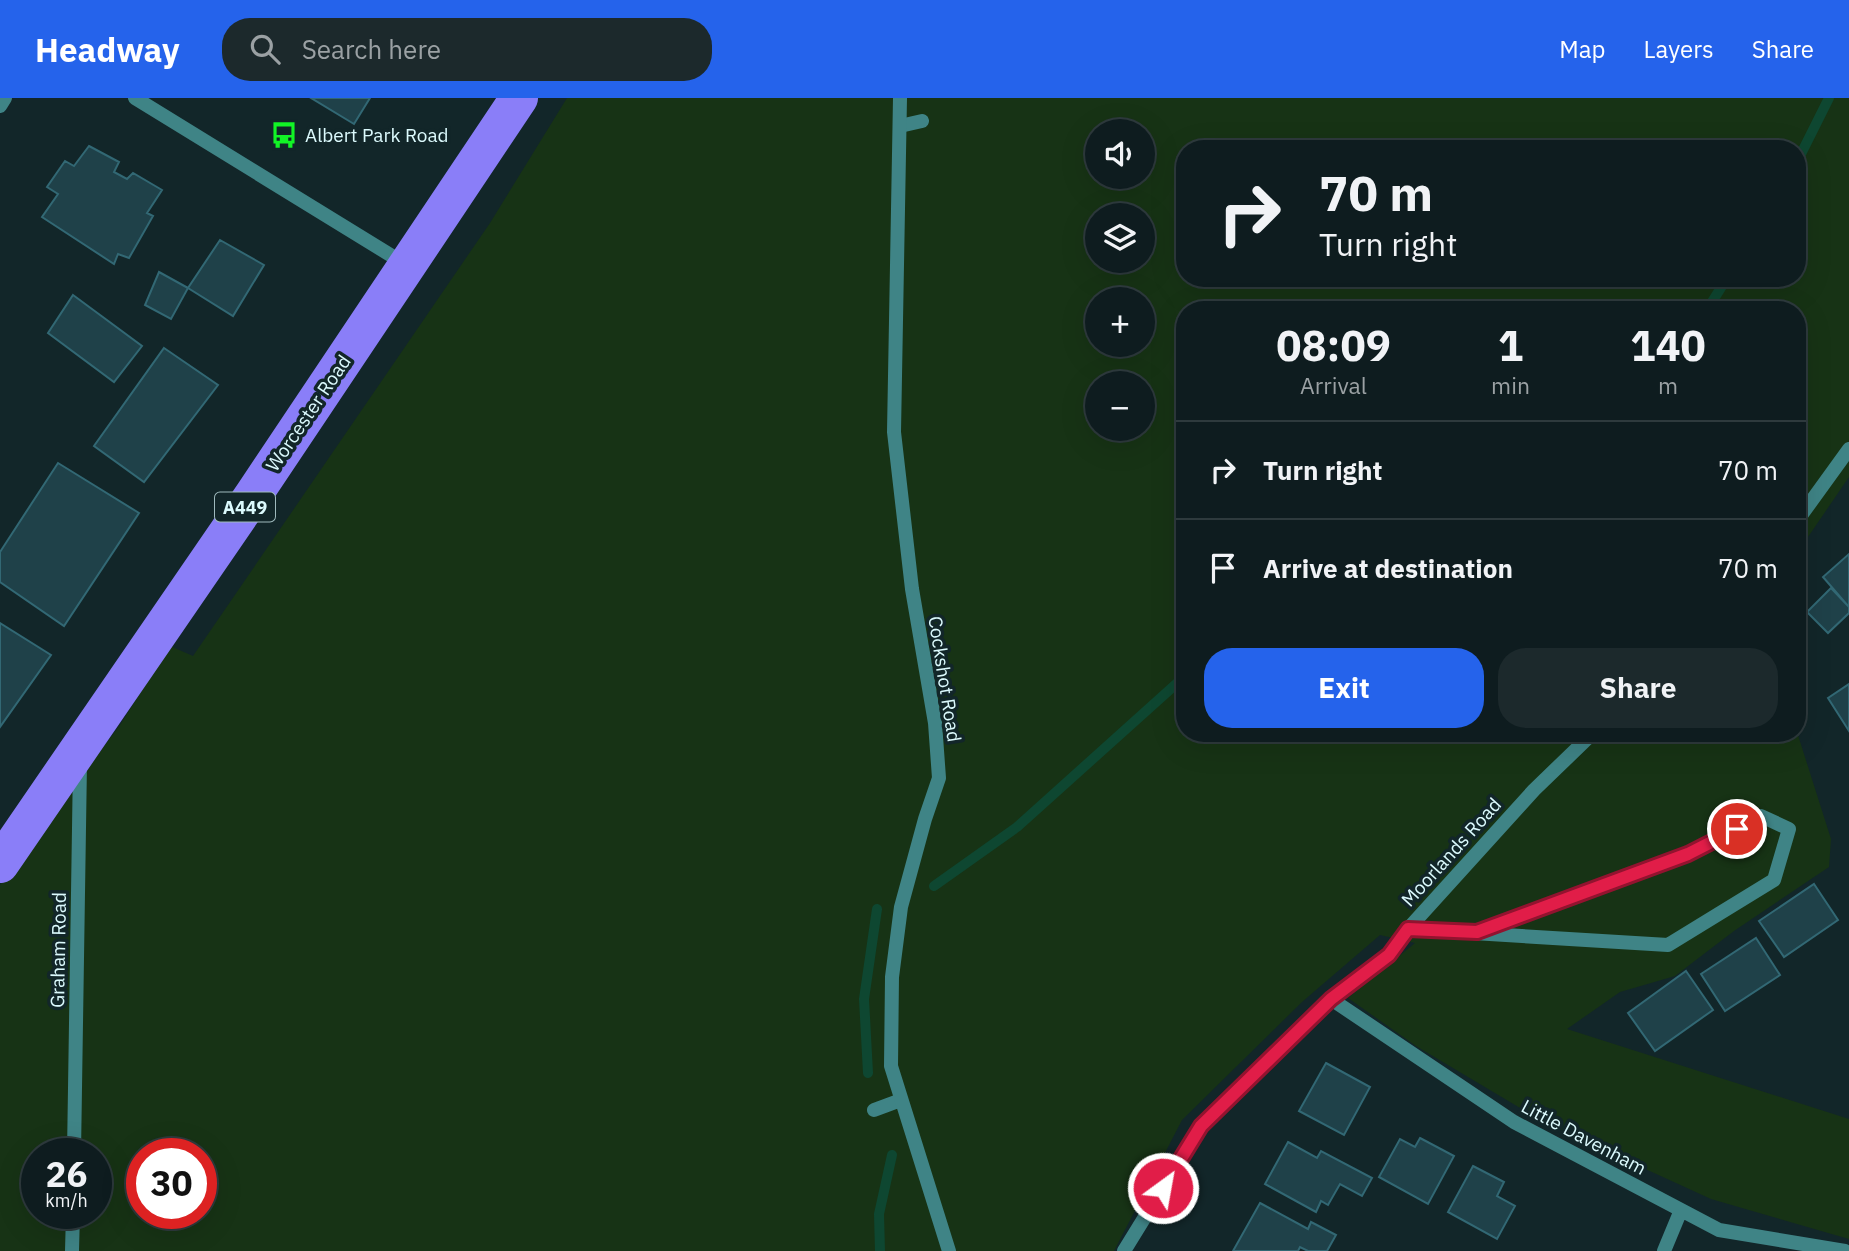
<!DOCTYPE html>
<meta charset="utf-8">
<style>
:root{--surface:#0e1c1f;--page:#1c292c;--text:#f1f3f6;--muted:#9ba1a4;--line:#2e3a3d;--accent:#2563eb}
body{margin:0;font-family:"IBM Plex Sans",sans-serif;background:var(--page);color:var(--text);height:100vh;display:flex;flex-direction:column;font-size:26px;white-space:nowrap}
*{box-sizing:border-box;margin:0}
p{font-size:23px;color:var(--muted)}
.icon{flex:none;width:38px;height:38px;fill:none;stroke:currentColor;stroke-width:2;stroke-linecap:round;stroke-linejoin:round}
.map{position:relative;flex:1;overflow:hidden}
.panel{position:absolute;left:1176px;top:203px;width:630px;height:441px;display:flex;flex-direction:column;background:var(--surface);border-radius:28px;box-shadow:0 7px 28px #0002,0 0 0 2px var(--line)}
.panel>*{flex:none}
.hud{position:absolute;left:1176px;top:42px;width:630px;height:147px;border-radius:28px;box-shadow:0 7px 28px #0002,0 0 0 2px var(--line);background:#0e1c1f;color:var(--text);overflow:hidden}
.controls{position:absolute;left:1085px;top:21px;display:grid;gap:14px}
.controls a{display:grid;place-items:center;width:70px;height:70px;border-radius:50%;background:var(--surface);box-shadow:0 7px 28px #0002,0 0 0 2px var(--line);font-size:35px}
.speed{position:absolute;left:21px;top:1040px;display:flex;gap:14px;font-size:35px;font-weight:700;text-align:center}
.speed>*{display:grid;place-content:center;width:91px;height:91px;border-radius:50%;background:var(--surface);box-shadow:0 7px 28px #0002,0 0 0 2px var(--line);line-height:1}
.speed small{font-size:18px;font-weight:400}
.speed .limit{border:10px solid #d22;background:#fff;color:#111}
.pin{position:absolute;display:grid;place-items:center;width:60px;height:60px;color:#fff;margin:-30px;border:4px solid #fff;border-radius:50%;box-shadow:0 2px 7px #0007}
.me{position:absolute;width:77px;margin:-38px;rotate:32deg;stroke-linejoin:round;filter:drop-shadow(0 0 5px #0008)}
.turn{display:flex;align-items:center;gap:24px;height:147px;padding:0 28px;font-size:32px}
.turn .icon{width:91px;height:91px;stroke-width:2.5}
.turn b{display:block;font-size:49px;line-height:60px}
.eta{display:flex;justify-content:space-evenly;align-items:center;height:119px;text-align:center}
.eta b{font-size:42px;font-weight:700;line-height:49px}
.button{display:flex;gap:14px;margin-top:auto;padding:14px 28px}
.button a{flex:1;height:80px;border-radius:28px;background:var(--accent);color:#fff;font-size:28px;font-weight:700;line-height:80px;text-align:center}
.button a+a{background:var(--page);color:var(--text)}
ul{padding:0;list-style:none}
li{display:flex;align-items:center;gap:21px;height:98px;padding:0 28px;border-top:2px solid var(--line)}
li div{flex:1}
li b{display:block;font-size:26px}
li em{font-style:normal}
header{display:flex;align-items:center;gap:42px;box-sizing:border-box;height:98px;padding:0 35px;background:var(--accent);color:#fff}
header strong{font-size:33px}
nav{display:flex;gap:38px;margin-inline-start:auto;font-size:24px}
.search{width:490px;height:63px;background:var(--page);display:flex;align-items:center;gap:18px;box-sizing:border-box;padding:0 24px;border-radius:28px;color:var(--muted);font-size:26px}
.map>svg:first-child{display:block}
.green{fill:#173315;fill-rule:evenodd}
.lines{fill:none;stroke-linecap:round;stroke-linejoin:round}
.stream{stroke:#0e4731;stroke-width:10}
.building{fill:#1f4149;stroke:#326874;stroke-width:2}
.service{stroke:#3f8486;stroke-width:14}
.minor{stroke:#3f8486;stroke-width:14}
.tertiary{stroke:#3f8486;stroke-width:14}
.trunk{stroke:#8a7ef8;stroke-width:38}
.route-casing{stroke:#92132f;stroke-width:18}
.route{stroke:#e11d48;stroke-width:12}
.labels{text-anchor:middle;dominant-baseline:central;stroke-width:7;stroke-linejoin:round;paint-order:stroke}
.shield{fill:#122629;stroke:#9fbabd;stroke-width:2}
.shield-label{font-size:18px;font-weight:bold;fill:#dcfafd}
.poi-label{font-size:19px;fill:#dcfafd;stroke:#122629;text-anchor:start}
.street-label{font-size:19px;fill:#dcfafd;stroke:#122629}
</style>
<header>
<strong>Headway</strong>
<div class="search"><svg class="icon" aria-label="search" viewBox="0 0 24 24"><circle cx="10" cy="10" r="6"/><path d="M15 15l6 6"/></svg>Search here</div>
<nav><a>Map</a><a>Layers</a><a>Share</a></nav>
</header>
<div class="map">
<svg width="1849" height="1153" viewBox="0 0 1849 1153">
<rect width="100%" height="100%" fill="#122629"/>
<path class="green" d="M567,0H1849V379L1808,439L1797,461V212H1185V635L1797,634L1831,741L1829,769L1734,833L1675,878L1620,894L1567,931L1849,1021V1141L1711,1101L1547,1026L1416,948L1348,900L1415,845L1380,837L1302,904L1182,1022L1114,1153H0V787L120,627L170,548L193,558L490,125ZM1097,33H1143V79H1097ZM1185,51H1797V180H1185ZM1097,117H1143V163H1097ZM1097,201H1143V247H1097ZM1097,285H1143V331H1097ZM37,1055H96V1115H37ZM142,1055H201V1115H142Z"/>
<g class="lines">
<path class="stream" d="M1797,64L1829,0
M1707,212L1727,180
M934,788L1017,729L1185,578
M868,975L864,901L877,811
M880,1153L879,1116L892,1057"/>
</g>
<path class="building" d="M311,0H370L354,26Z
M89,48L119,64L114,74L127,81L133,75L162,92L147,115L153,118L129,160L118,156L114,166L42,119L58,96L47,89L65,63L74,68Z
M220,142L264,167L233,218L188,190Z
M159,174L188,190L171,221L145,207Z
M73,197L142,248L114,284L48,235Z
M164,250L218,287L144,384L94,348Z
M58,365L139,415L64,528L0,484V454Z
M1849,456V509L1823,479Z
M1831,490L1849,509V515L1828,535L1807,514Z
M0,525L51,557L0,629Z
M1849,586V633L1828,600Z
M1814,786L1838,822L1784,859L1759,823Z
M1756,840L1780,877L1725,913L1701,876Z
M1686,873L1713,912L1655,953L1628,915Z
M1326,965L1370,989L1344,1037L1299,1013Z
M1420,1040L1454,1058L1428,1106L1379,1079L1400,1041L1415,1049Z
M1288,1044L1317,1060L1321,1053L1372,1080L1362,1098L1340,1086L1328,1107L1321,1103L1316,1114L1265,1086Z
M1473,1068L1504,1084L1497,1098L1515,1108L1497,1141L1448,1114Z
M1260,1105L1308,1131L1311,1124L1336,1137L1327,1153H1308L1300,1149L1298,1153H1233Z"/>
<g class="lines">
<path class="service" d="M900,28L922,23
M1408,831L1668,847L1774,782L1789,731L1761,718L1688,756L1477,834
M1331,901L1514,1024L1719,1132L1845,1153
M874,1012L901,1002
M1664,1153L1681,1112"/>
<path class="minor" d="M900,0L894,334L912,491L935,625L939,680L925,721L901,809L892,879L891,968L949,1153
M0,8L5,0
M1797,423L1849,351
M1124,1153L1201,1028L1331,901L1389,857L1408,831L1534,692L1593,635"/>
<path class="tertiary" d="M135,0L405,166
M74,1055L80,665
M72,1153L73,1115"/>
<path class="trunk" d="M0,766L254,396L519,0"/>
</g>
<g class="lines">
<defs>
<path id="route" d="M1163,1090L1201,1028L1331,901L1389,857L1408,831L1477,834L1688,756L1737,731"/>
</defs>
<use href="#route" class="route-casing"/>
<use href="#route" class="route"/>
</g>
<defs>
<symbol id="bus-bare" viewBox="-9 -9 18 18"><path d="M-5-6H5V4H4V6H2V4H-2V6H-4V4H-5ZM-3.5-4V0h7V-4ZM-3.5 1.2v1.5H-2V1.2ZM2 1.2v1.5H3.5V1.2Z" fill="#12f426" stroke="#122629" stroke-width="2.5" paint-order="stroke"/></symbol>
</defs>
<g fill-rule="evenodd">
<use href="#bus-bare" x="265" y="18" width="38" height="38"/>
</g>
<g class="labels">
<rect class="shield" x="215" y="394.5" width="60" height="29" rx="5"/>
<g class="shield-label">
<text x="245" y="409">A449</text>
</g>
<g class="poi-label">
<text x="305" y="37">Albert Park Road</text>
</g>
<g class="street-label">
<text transform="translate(308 315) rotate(-56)">Worcester Road</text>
<text transform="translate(945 581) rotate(81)">Cockshot Road</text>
<text transform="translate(1451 754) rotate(-48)">Moorlands Road</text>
<text transform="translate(58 852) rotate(-89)">Graham Road</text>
<text transform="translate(1584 1039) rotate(28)">Little Davenham</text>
</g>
</g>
</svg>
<div class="controls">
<a><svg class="icon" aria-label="sound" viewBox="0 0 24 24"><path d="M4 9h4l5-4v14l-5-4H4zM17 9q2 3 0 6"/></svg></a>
<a><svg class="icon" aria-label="layers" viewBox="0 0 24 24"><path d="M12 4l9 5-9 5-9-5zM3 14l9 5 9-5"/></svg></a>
<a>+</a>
<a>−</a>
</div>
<div class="speed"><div>26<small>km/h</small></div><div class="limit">30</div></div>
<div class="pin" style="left:1737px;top:731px;background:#d93025"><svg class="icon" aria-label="arrive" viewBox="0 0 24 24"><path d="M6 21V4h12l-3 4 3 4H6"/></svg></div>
<svg class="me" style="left:1163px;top:1090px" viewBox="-20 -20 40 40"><circle r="17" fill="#e11d48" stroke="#fff" stroke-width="3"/><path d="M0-11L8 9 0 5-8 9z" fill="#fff"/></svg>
<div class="hud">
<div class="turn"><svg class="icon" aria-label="right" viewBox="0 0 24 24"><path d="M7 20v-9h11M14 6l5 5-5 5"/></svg><div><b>70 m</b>Turn right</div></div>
</div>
<section class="panel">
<div class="eta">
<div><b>08:09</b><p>Arrival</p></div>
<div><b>1</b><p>min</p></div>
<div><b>140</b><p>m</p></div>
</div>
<ul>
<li><svg class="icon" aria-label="right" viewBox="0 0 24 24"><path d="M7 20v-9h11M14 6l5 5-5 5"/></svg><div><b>Turn right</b></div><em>70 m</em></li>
<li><svg class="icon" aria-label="arrive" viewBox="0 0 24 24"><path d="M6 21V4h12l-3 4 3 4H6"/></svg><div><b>Arrive at destination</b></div><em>70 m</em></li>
</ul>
<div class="button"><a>Exit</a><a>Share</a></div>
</section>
</div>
